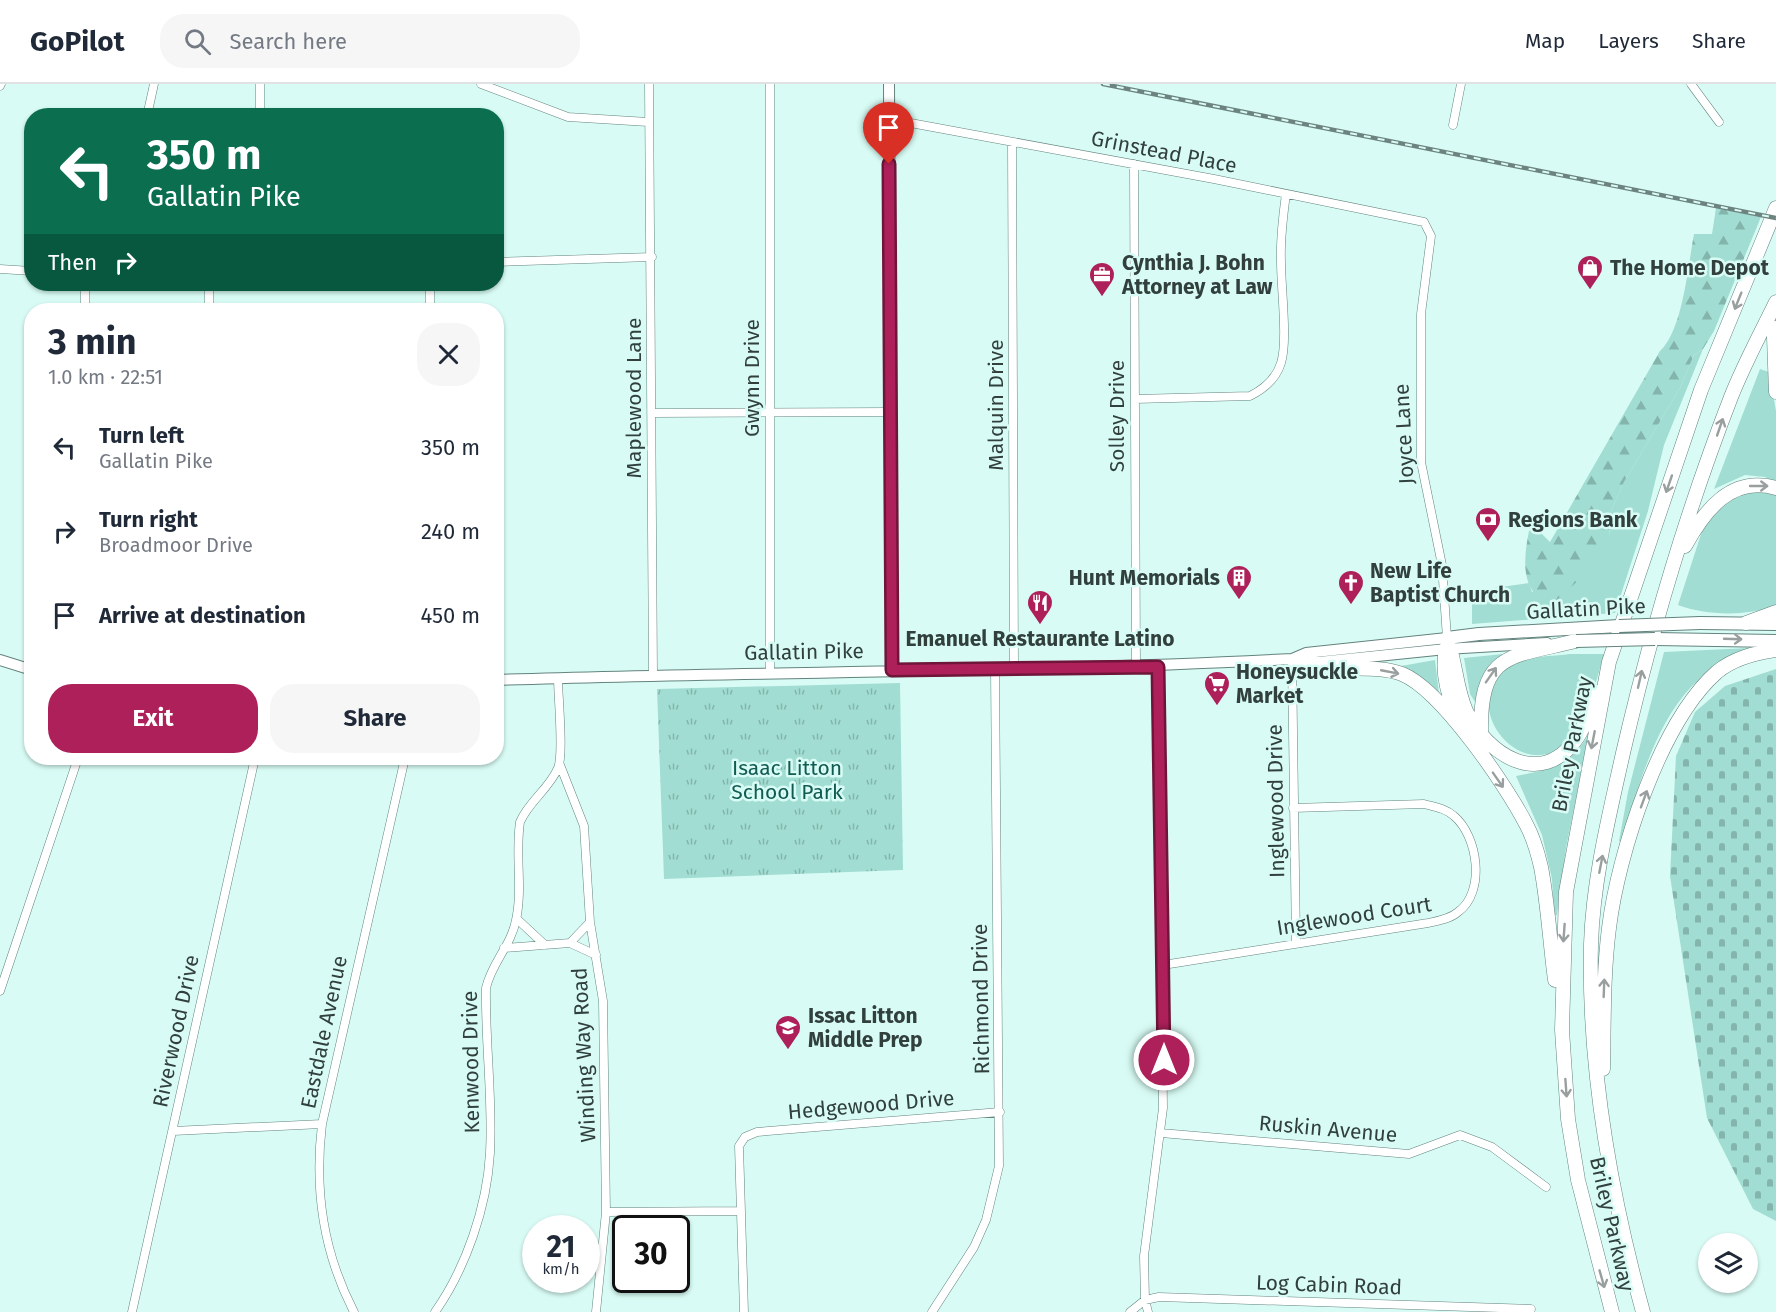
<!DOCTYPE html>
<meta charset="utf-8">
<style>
:root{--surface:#fff;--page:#f6f6f7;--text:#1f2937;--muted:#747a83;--line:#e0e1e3;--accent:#ad205a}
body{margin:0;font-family:"Fira Sans",sans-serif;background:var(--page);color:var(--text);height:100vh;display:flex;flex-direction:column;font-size:22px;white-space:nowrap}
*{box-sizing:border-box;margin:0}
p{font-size:20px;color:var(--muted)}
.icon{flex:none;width:33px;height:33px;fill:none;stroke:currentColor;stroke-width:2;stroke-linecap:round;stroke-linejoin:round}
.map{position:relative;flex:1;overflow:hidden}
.side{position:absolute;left:24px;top:219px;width:480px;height:462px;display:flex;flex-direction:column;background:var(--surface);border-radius:24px;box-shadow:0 2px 4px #0004}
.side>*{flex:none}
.top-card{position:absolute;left:24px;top:24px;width:480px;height:183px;border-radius:24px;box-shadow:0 2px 4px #0004;background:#0b6e4f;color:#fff;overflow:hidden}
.tools{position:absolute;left:1698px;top:1149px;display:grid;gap:12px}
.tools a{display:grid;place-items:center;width:60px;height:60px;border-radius:50%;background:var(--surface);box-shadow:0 2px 4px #0004;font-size:30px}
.speed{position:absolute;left:522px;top:1131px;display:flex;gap:12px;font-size:30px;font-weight:700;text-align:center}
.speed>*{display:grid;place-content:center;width:78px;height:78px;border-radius:50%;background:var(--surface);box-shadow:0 2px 4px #0004;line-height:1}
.speed small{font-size:15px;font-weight:400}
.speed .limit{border:3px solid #111;border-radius:9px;background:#fff;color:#111}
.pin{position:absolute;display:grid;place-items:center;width:51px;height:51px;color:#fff;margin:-62px -26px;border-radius:50% 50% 50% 0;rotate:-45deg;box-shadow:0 0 6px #0007}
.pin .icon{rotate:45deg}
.me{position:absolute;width:66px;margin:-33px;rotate:0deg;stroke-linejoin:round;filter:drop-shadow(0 0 4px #0008)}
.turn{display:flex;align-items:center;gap:21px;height:126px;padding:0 24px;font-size:27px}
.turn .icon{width:78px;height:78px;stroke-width:2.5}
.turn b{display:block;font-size:42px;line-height:51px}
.then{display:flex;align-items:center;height:57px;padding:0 24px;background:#0003;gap:12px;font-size:22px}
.round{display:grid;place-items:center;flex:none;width:63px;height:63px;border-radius:24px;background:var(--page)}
.overview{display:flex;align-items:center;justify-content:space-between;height:102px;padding:0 24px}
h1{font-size:36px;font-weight:700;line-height:45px}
.cta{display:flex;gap:12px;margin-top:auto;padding:12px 24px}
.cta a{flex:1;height:69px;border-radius:24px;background:var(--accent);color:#fff;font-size:24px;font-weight:700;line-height:69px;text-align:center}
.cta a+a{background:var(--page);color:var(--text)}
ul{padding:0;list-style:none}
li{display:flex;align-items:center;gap:18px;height:84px;padding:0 24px}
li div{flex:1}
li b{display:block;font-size:22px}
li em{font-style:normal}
header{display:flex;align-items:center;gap:36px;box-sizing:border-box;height:84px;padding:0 30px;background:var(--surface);border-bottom:2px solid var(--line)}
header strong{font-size:28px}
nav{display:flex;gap:33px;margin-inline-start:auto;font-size:21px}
.search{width:420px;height:54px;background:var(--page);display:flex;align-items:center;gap:15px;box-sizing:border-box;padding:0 21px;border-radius:24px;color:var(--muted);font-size:22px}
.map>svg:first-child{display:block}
.grass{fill:#a1ddd2}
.forest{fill:url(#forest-firs)}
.cemetery{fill:url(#cemetery-stones)}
.park{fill:url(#park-tufts)}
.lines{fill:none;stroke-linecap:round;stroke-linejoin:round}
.minor-casing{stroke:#63837d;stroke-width:9}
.secondary-casing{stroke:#63837d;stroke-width:12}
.primary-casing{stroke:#63837d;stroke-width:14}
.motorway-casing{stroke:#63837d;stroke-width:15}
.minor{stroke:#fff;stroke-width:8}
.secondary{stroke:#fff;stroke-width:10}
.primary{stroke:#fff;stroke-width:12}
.motorway{stroke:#fff;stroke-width:14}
.rail-casing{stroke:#6d837f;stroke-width:4.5}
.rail{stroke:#d8fcf5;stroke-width:2;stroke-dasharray:7;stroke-linecap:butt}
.primary-bridge-casing{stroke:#63837d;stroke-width:14;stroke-linecap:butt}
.primary-bridge{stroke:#fff;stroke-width:12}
.oneway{stroke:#989f9e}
.route-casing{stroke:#70153a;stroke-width:15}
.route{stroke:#ad205a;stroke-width:10}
.labels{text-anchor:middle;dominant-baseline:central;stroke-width:5;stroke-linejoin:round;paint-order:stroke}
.street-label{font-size:21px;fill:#313f3d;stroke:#d8fcf5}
.poi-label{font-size:21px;font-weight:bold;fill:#313f3d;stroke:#d8fcf5;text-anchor:start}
.park-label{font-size:21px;fill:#125b52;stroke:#d8fcf5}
</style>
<header>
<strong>GoPilot</strong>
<div class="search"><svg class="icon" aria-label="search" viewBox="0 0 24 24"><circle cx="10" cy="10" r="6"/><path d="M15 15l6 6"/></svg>Search here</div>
<nav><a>Map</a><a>Layers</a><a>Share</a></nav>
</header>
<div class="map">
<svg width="1776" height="1228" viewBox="0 0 1776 1228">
<defs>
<pattern id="forest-firs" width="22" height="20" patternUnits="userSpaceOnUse" patternTransform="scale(1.5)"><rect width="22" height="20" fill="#a1ddd2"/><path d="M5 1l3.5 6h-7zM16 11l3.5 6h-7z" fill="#84b5ac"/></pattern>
<pattern id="cemetery-stones" width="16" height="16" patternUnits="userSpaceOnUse" patternTransform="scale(1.5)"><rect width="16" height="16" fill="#a1ddd2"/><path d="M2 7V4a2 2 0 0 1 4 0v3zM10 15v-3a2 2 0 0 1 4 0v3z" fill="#84b5ac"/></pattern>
<pattern id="park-tufts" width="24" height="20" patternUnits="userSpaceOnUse" patternTransform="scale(1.5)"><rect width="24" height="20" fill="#a1ddd2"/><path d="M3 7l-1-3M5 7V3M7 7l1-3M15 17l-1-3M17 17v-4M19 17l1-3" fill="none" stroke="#84b5ac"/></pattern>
</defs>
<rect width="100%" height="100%" fill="#d8fcf5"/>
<path class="grass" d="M1703,265L1664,361L1648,427L1615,529L1472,540V507L1529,499L1532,508L1610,452L1608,434L1624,398L1680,304L1694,271Z
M1760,285L1769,288L1776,327V399L1765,393L1745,391L1714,405Z
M1756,406L1776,409V522C1746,532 1707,532 1678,521L1705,438L1731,412Z
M1749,564C1738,578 1707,587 1692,602C1653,643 1638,706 1621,758L1619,757L1628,708L1664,568Z
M1503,570L1481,595L1475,618L1470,610L1464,574Z
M1570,570H1604C1597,595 1584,646 1563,662C1517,697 1461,622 1503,586C1521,571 1548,573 1570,570Z
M1435,576L1439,610L1425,596L1401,582Z
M1589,649L1566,764L1557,831H1554L1552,795L1542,751L1516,692C1548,686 1574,680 1589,649Z"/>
<path class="forest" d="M1716,124L1761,133L1714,247L1703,265L1694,271L1680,304L1624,398L1608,434L1610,452L1581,494L1558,515L1549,519C1519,508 1524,472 1529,447L1536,444L1550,458L1660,267C1683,246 1688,181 1694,150H1712Z"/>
<path class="cemetery" d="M1776,585V1137L1753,1125L1707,1034L1670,792L1676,672L1695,628L1725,602Z"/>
<path class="park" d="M900,599L903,786L664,795L657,605Z"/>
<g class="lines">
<defs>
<path id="minor" d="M481,0L568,33L648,38
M649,0L653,591
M770,0V589
M1691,0L1719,38
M0,2L1,0
M147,32L154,0
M260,32V0
M889,35L1214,95L1424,138L1431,152L1421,230V378L1442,481L1447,554
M1453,41L1461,0
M1012,58L1014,584
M1134,80L1136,583
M496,178L652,173
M0,185L32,187
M85,200V226
M209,200V226
M430,200V226
M1135,315L1250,312C1264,305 1276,295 1281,279C1288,257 1281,204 1281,178C1280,155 1283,132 1286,110
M653,329L890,328
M1292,575L1296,859
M560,681L584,742L590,838L603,917L606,1128L596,1228
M517,835L545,861
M570,859L596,871
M504,864L570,859L590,838
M1163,881L1428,839C1438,837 1450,835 1458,828C1486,808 1478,752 1454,732C1445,724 1435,723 1424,720L1293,724
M0,907L78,674
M173,1047L322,1040
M1161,1049L1409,1070L1460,1051L1492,1063L1546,1103
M606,1128L741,1127
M132,1228L255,674
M354,1228C323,1168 314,1107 322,1040L405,674
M435,1228C466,1184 487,1123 490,1069C493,1014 485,959 486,904C492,878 511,862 516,836C523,804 515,771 520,738C529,717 549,705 558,684C564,670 558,613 558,594
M744,1228L739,1062L745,1053L757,1048L1000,1028
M932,1228L974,1163L986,1136L999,1082L995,585
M1130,1228L1145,1216L1159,1213L1531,1225
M1148,1228L1145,1216L1144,1172L1163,1024L1158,583"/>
<path id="secondary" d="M889,0L892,586
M1292,575L1306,569L1447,554L1449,561
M0,576L32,586
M496,596C761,587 1027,589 1292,575L1309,579L1446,565L1547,559"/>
<path id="primary" d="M1700,539L1776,540
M1655,555L1776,557
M1446,565L1447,554L1479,550L1619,542"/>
<path id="motorway" d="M1776,244L1774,253L1776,308
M1685,462C1704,427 1731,391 1776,404
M1746,539L1776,528
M1450,564C1456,585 1457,606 1466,627C1487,671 1541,706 1577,654C1586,642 1590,622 1596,608
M1446,565C1441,591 1449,613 1459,638
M1312,579C1341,590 1373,579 1402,590C1441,606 1506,701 1526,740C1532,751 1538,770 1541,783C1548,820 1550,859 1555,896
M1481,647C1480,568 1510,573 1576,557
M1603,985C1604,938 1603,891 1609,844C1618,770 1660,638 1717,588C1734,574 1755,569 1776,566
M1612,1228L1578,1096L1568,1035L1562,946L1566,808L1609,578L1701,306L1776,124
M1643,1228C1610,1108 1588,985 1591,860C1593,796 1609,732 1623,669C1651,548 1686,429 1731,313C1744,280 1761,249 1776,218"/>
</defs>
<use href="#minor" class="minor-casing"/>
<use href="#secondary" class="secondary-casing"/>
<use href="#primary" class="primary-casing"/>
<use href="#motorway" class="motorway-casing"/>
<use href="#minor" class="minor"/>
<use href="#secondary" class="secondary"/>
<use href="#primary" class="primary"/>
<use href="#motorway" class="motorway"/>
<defs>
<path id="rail" d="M1103,0L1776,134"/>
</defs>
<use href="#rail" class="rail-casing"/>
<use href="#rail" class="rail"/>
<defs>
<path id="primary-bridge" d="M1619,542L1700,539
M1576,557L1655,555"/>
</defs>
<use href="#primary-bridge" class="primary-bridge-casing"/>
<use href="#primary-bridge" class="primary-bridge"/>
</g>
<defs><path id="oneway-shaft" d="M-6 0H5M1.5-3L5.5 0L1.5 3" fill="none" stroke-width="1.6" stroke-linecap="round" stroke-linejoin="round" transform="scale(1.5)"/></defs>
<g class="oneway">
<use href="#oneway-shaft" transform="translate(1738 217) rotate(112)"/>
<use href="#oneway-shaft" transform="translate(1720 343) rotate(-71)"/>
<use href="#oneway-shaft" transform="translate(1669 400) rotate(109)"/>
<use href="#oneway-shaft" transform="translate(1759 402)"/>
<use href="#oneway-shaft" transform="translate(1733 555) rotate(2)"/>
<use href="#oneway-shaft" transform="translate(1390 588) rotate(11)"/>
<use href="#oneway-shaft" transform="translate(1491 591) rotate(-55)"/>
<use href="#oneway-shaft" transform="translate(1640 595) rotate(-77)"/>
<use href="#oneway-shaft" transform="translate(1593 656) rotate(101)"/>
<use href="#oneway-shaft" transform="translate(1498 696) rotate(55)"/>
<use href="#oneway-shaft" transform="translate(1644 715) rotate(-70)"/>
<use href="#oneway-shaft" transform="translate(1601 780) rotate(-79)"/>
<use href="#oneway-shaft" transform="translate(1564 849) rotate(94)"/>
<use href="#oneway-shaft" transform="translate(1604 904) rotate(-88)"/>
<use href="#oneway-shaft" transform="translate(1566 1004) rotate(86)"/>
<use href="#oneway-shaft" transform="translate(1602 1195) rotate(74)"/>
</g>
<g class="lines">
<defs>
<path id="route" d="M889,80L892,586L1158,583L1164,976"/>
</defs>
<use href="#route" class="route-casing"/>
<use href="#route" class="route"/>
</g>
<defs>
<symbol id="shop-pin" viewBox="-11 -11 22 30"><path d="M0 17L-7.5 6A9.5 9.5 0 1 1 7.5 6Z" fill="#ad205a" stroke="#d8fcf5"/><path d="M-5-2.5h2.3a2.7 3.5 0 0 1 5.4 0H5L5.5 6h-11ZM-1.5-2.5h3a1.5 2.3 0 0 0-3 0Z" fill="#fff"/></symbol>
<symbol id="office-pin" viewBox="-11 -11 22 30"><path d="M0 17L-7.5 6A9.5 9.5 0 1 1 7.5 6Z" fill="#ad205a" stroke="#d8fcf5"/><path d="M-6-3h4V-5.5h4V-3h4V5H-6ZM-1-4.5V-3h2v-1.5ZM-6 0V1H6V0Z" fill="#fff"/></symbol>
<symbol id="bank-pin" viewBox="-11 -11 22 30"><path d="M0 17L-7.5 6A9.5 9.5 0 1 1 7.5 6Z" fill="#ad205a" stroke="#d8fcf5"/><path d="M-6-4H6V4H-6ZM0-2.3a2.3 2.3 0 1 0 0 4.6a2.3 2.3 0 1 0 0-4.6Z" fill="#fff"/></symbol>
<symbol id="building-pin" viewBox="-11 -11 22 30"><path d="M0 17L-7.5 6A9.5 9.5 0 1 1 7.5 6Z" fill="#ad205a" stroke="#d8fcf5"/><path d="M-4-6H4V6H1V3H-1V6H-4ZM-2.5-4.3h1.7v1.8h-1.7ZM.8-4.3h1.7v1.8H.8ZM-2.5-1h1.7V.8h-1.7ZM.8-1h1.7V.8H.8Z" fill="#fff"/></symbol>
<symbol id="church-pin" viewBox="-11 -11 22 30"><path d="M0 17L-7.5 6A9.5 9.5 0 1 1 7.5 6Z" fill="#ad205a" stroke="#d8fcf5"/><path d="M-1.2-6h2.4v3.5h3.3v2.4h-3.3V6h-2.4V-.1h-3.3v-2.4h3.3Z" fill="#fff"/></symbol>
<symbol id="restaurant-pin" viewBox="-11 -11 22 30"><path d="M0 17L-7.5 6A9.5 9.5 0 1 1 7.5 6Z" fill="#ad205a" stroke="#d8fcf5"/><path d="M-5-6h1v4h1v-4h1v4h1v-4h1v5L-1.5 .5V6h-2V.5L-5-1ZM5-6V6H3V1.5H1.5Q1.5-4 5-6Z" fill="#fff"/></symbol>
<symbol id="supermarket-pin" viewBox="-11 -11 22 30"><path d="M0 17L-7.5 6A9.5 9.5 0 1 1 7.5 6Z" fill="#ad205a" stroke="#d8fcf5"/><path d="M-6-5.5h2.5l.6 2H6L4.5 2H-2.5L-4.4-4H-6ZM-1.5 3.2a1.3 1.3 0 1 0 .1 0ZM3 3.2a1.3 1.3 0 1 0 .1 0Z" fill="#fff"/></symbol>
<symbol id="school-pin" viewBox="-11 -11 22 30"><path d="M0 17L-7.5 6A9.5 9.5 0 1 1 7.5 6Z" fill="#ad205a" stroke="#d8fcf5"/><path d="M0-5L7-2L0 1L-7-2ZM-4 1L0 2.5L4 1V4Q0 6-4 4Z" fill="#fff"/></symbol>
</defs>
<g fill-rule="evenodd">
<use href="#shop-pin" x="1575" y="169" width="30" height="40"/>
<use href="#office-pin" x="1087" y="176" width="30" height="40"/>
<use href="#bank-pin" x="1473" y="421" width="30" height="40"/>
<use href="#building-pin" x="1224" y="479" width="30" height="40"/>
<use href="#church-pin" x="1336" y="484" width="30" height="40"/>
<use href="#restaurant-pin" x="1025" y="504" width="30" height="40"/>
<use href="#supermarket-pin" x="1202" y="585" width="30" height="40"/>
<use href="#school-pin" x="773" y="929" width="30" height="40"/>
</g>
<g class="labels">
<g class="street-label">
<text transform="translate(1164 68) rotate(11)">Grinstead Place</text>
<text transform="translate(752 294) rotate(-90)">Gwynn Drive</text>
<text transform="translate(634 314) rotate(-90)">Maplewood Lane</text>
<text transform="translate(996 321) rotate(-90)">Malquin Drive</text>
<text transform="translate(1117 332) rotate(-90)">Solley Drive</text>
<text transform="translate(1404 350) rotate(-93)">Joyce Lane</text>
<text transform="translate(1586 525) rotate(-3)">Gallatin Pike</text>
<text transform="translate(804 568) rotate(-1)">Gallatin Pike</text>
<text transform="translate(1572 660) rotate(-79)">Briley Parkway</text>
<text transform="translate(1276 717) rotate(-91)">Inglewood Drive</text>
<text transform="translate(1354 832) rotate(-9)">Inglewood Court</text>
<text transform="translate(981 915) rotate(-91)">Richmond Drive</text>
<text transform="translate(176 947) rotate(-78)">Riverwood Drive</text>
<text transform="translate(324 948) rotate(-78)">Eastdale Avenue</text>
<text transform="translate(584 971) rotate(-93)">Winding Way Road</text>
<text transform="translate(471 978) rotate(-91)">Kenwood Drive</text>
<text transform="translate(871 1021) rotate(-5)">Hedgewood Drive</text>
<text transform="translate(1328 1045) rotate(5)">Ruskin Avenue</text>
<text transform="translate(1612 1140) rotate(77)">Briley Parkway</text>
<text transform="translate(1329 1201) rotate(2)">Log Cabin Road</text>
</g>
<g class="poi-label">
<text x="1122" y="179">Cynthia J. Bohn<tspan x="1122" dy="24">Attorney at Law</tspan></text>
<text x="1610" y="184">The Home Depot</text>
<text x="1508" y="436">Regions Bank</text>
<text x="1370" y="487">New Life<tspan x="1370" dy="24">Baptist Church</tspan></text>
<text x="1220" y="494" text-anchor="end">Hunt Memorials</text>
<text x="1040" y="555" text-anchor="middle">Emanuel Restaurante Latino</text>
<text x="1236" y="588">Honeysuckle<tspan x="1236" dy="24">Market</tspan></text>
<text x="808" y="932">Issac Litton<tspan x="808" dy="24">Middle Prep</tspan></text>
</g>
<g class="park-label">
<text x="787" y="684">Isaac Litton<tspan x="787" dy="24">School Park</tspan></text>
</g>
</g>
</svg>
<div class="tools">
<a><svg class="icon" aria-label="layers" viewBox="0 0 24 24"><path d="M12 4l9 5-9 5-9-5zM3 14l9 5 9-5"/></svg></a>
</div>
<div class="speed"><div>21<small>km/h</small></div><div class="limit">30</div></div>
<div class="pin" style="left:889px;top:80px;background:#d93025"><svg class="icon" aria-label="arrive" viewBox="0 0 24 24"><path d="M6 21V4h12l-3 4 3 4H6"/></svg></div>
<svg class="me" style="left:1164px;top:976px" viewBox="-20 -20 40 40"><circle r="17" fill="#ad205a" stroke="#fff" stroke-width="3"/><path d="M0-11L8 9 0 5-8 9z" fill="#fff"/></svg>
<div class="top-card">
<div class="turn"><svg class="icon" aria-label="left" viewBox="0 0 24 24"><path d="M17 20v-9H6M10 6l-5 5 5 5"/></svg><div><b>350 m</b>Gallatin Pike</div></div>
<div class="then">Then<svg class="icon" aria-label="right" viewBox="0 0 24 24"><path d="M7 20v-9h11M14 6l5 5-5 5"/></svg></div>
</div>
<section class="side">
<div class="overview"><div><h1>3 min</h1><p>1.0 km · 22:51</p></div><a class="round"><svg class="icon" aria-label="close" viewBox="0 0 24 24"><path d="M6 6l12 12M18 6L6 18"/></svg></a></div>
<ul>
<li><svg class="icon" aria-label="left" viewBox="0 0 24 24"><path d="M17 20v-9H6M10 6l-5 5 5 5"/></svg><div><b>Turn left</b><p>Gallatin Pike</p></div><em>350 m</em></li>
<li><svg class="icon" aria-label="right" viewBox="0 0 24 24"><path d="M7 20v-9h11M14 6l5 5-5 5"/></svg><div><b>Turn right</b><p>Broadmoor Drive</p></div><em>240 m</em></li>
<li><svg class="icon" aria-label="arrive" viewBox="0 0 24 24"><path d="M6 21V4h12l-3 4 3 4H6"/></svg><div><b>Arrive at destination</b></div><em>450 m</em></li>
</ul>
<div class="cta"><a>Exit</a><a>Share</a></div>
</section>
</div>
